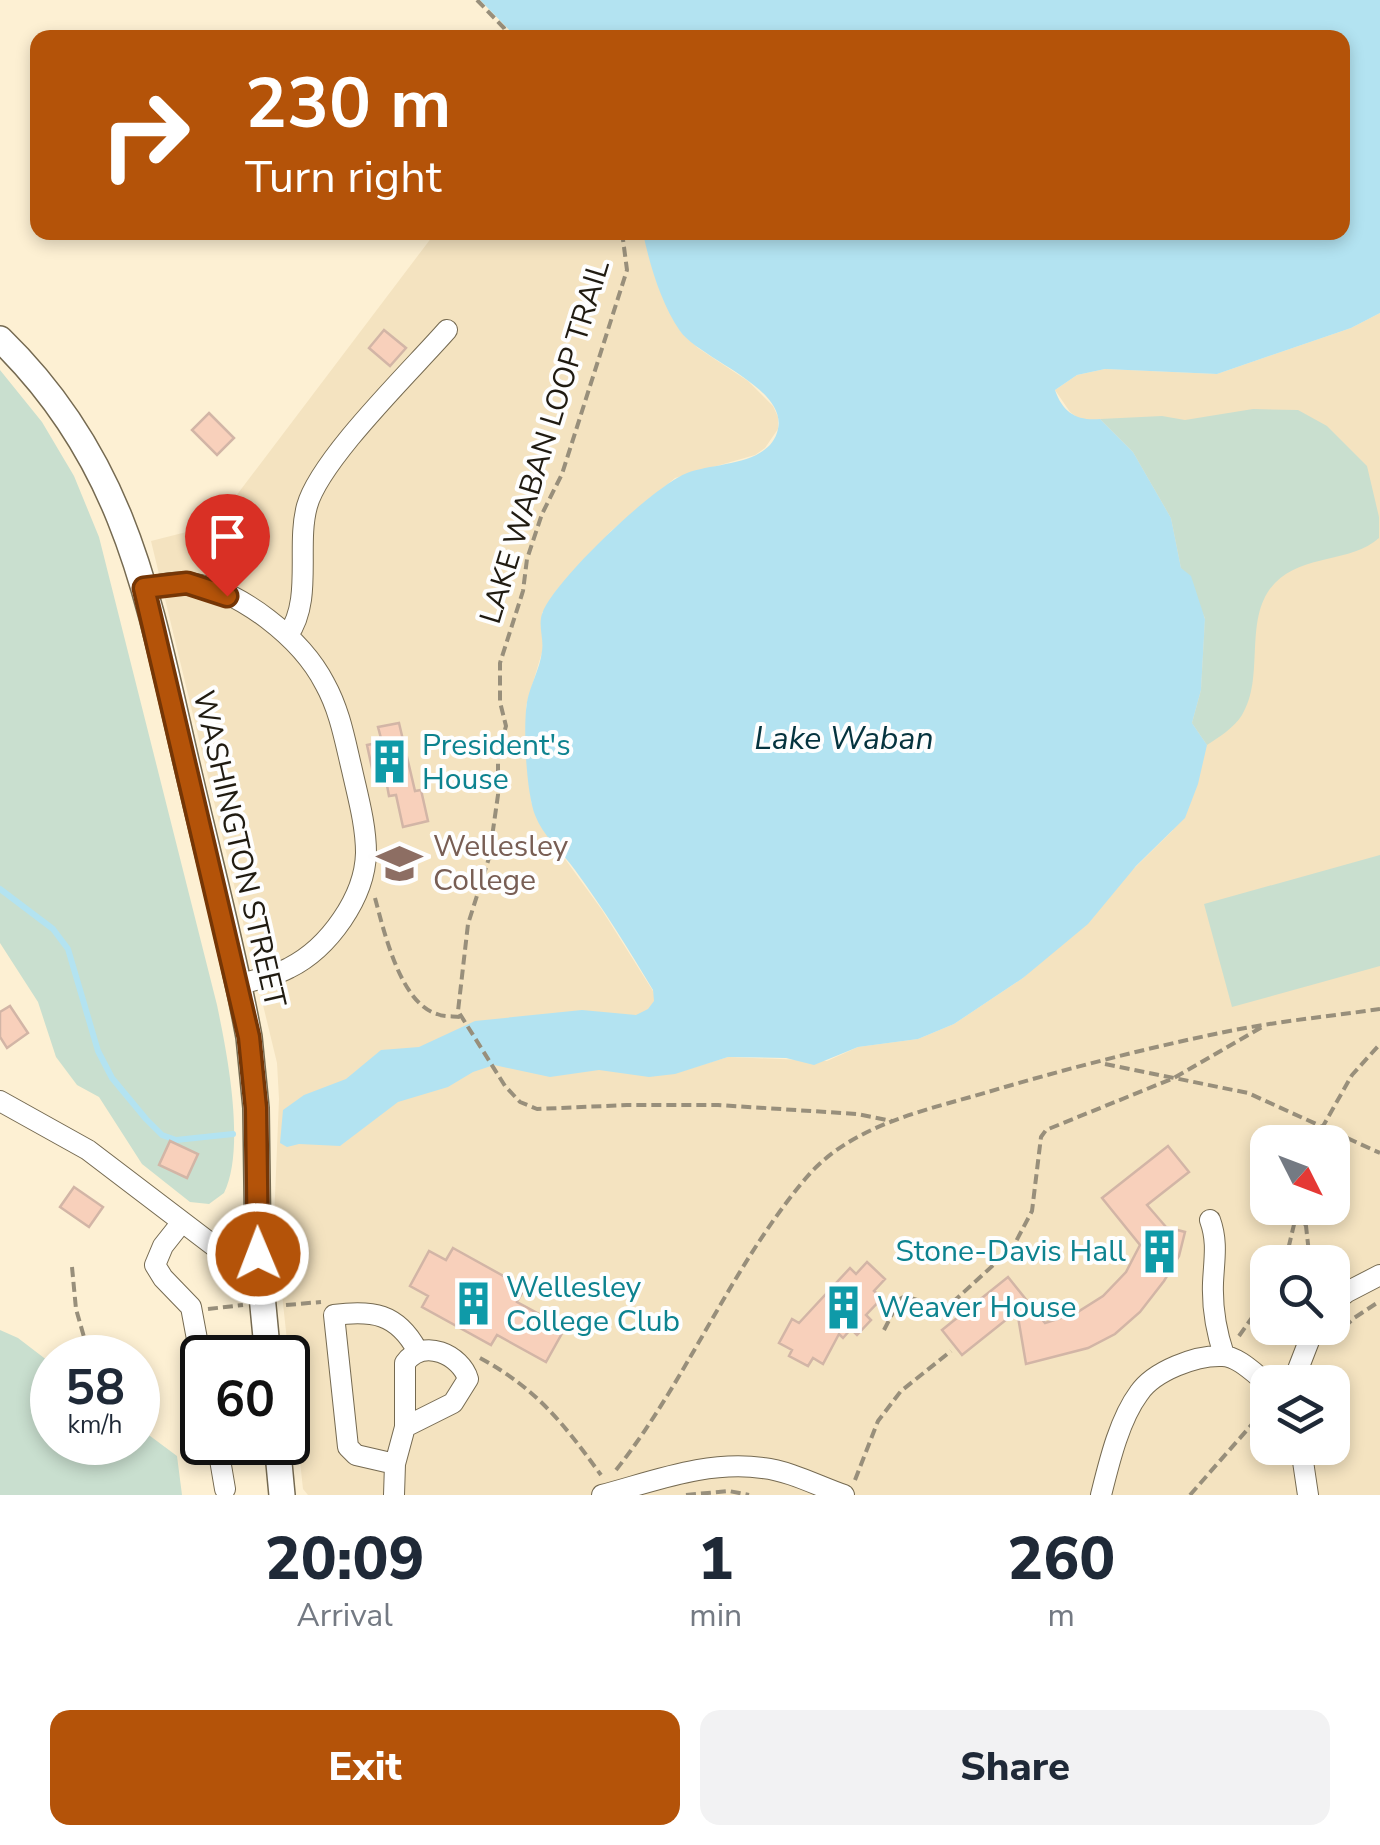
<!DOCTYPE html>
<style>
:root{--surface:#fff;--page:#f2f2f3;--text:#1f2937;--muted:#747a83;--accent:#b45309}
body{margin:0;font-family:"Nunito Sans",sans-serif;background:var(--page);color:var(--text);height:100vh;display:flex;flex-direction:column;font-size:38px;white-space:nowrap}
*{box-sizing:border-box;margin:0}
p{font-size:32px;color:var(--muted)}
.icon{flex:none;width:55px;height:55px;fill:none;stroke:currentColor;stroke-width:2;stroke-linecap:round;stroke-linejoin:round}
.map{position:relative;height:1495px;overflow:hidden}
.details{display:flex;flex-direction:column;background:var(--surface);flex:1}
.details>*{flex:none}
.banner{position:absolute;left:30px;top:30px;width:1320px;height:210px;border-radius:20px;box-shadow:0 5px 15px #0003;background:#b45309;color:#fff;overflow:hidden}
.needle{width:65px;rotate:132deg}
.tools{position:absolute;left:1250px;top:1125px;display:grid;gap:20px}
.tools a{display:grid;place-items:center;width:100px;height:100px;border-radius:20px;background:var(--surface);box-shadow:0 5px 15px #0003;font-size:50px}
.speed{position:absolute;left:30px;top:1335px;display:flex;gap:20px;font-size:50px;font-weight:700;text-align:center}
.speed>*{display:grid;place-content:center;width:130px;height:130px;border-radius:50%;background:var(--surface);box-shadow:0 5px 15px #0003;line-height:1}
.speed small{font-size:25px;font-weight:400}
.speed .limit{border:5px solid #111;border-radius:15px;background:#fff;color:#111}
.pin{position:absolute;display:grid;place-items:center;width:85px;height:85px;color:#fff;margin:-102px -42px;border-radius:50% 50% 50% 0;rotate:-45deg;box-shadow:0 0 10px #0007}
.pin .icon{rotate:45deg}
.me{position:absolute;width:110px;margin:-55px;rotate:359deg;stroke-linejoin:round;filter:drop-shadow(0 0 8px #0008)}
.turn{display:flex;align-items:center;gap:35px;height:210px;padding:0 50px;font-size:45px}
.turn .icon{width:130px;height:130px;stroke-width:2.5}
.turn b{display:block;font-size:70px;line-height:85px}
.eta{display:flex;justify-content:space-evenly;align-items:center;height:170px;text-align:center}
.eta b{font-size:60px;font-weight:800;line-height:70px}
.primary-button{display:flex;gap:20px;margin-top:auto;padding:20px 50px}
.primary-button a{flex:1;height:115px;border-radius:20px;background:var(--accent);color:#fff;font-size:40px;font-weight:800;line-height:115px;text-align:center}
.primary-button a+a{background:var(--page);color:var(--text)}
.map>svg:first-child{display:block}
.built{fill:#f4e3c0;fill-rule:evenodd}
.green{fill:#c9dfcf}
.water{fill:#b3e3f1}
.lines{fill:none;stroke-linecap:round;stroke-linejoin:round}
.stream{stroke:#b3e3f1;stroke-width:6}
.building{fill:#f8d0bb;stroke:#d2b5a6;stroke-width:2.5}
.minor-casing{stroke:#756a51;stroke-width:22}
.major-casing{stroke:#756a51;stroke-width:28}
.path{stroke:#988f7b;stroke-width:4;stroke-dasharray:10 5;stroke-linecap:butt}
.minor{stroke:#fff;stroke-width:20}
.major{stroke:#fff;stroke-width:25}
.route-casing{stroke:#753606;stroke-width:25}
.route{stroke:#b45309;stroke-width:18}
.labels{text-anchor:middle;dominant-baseline:central;stroke-width:8;stroke-linejoin:round;paint-order:stroke}
.street-label{font-size:30px;fill:#201b11;stroke:#fefefe}
.culture-label{font-size:30px;fill:#0d838f;stroke:#fefefe;text-anchor:start}
.education-label{font-size:30px;fill:#785e54;stroke:#fefefe;text-anchor:start}
.water-label{font-size:32px;font-style:italic;fill:#05333e;stroke:#fefefe}
</style>
<div class="map">
<svg width="1380" height="1495" viewBox="0 0 1380 1495">
<rect width="100%" height="100%" fill="#fdf0d3"/>
<path class="built" d="M435,233H643L660,289L681,332L698,348L748,381L773,406L778,417V429L765,448L755,455L675,478L611,531L563,584L542,613L543,649L526,706L531,801L539,823L602,910L653,991L675,1073L728,1057L827,1061L858,1047L918,1039L954,1024L1023,978L1173,830L1082,421L1070,412L1055,390L1077,375L1105,369L1217,374L1351,328L1380,313V1495H308L303,1489L274,1220L279,1099L277,1063L151,541L214,525ZM1268,1142H1332V1208H1268ZM1268,1262H1332V1328H1268ZM1268,1382H1332V1448H1268Z"/>
<path class="green" d="M0,370L42,422L74,476L99,537L217,1005C227,1053 246,1148 224,1193L209,1204L190,1202L142,1164L99,1097L77,1085L56,1057L38,1002L0,943Z
M1253,409L1298,410L1327,426L1367,466L1379,517V538C1351,563 1303,554 1275,583C1242,617 1266,677 1242,715C1234,728 1219,737 1207,745L1192,723L1201,690L1205,618L1181,568L1171,518L1133,452L1100,419L1162,416L1185,420Z
M1380,855V966L1232,1007L1204,904Z
M0,1330L18,1338L52,1364V1442H138V1427L177,1456L182,1495H0Z"/>
<path class="water" d="M480,0H1380V313L1351,328L1217,374L1105,369L1077,375L1055,390C1063,413 1077,421 1100,419L1133,452L1171,518L1181,568L1191,576L1205,619L1201,690L1192,723L1207,745L1198,784L1185,818L1136,866L1088,924L1023,978L954,1024L918,1039L858,1047L814,1065L786,1058L728,1057L675,1074L649,1077L599,1070L550,1077L494,1065L473,1072L448,1087L398,1102L340,1146L299,1144L287,1147L280,1143L283,1110L304,1095L346,1079L381,1050L419,1047L475,1021L582,1010L636,1015L648,1009L654,1001L653,990C629,950 603,908 575,870C562,852 543,836 535,815C526,792 523,727 527,702C530,685 540,669 542,651C544,639 538,626 542,614C553,581 655,485 687,473C715,462 770,466 778,429C787,387 700,359 680,331C661,303 650,266 643,233L1342,232V38H517Z"/>
<g class="lines">
<path class="stream" d="M0,889L53,929L68,949L98,1051L112,1078L146,1119L162,1135L176,1140L233,1134"/>
</g>
<path class="building" d="M384,330L406,348L390,366L369,348Z
M209,413L234,438L217,455L192,430Z
M399,723L415,791L421,790L428,821L403,827L396,795L389,796L386,780L375,782L367,745L382,742L378,727Z
M10,1006L28,1033L7,1048L0,1037V1012Z
M170,1141L198,1154L187,1178L159,1165Z
M1168,1146L1189,1172L1147,1205L1166,1227L1185,1232L1179,1256L1164,1281L1140,1312L1115,1334L1088,1348L1026,1364L1017,1311L962,1355L942,1330L1008,1277L1045,1323L1076,1313L1103,1296L1126,1272L1140,1245L1102,1198Z
M74,1187L103,1207L89,1227L60,1207Z
M453,1248L525,1288L517,1302L565,1328L546,1362L497,1335L491,1345L422,1307L428,1296L410,1286L429,1251L446,1260Z
M867,1262L885,1279L874,1291L882,1298L866,1315L871,1320L857,1335L851,1329L843,1338L839,1334L823,1364L813,1358L808,1366L789,1356L792,1350L779,1343L792,1319L799,1323L850,1268L856,1274Z"/>
<g class="lines">
<defs>
<path id="minor" d="M144,588C159,585 173,581 189,583C240,589 302,639 325,684C340,711 345,741 352,770C358,797 366,825 366,853C365,897 329,948 289,968C274,976 256,980 239,984
M288,635C313,600 296,546 307,506C320,459 412,370 447,330
M0,1101L88,1150L218,1249L237,1254H258
M1210,1220C1218,1242 1214,1260 1213,1283C1212,1309 1216,1331 1224,1355
M182,1222L163,1246L155,1265L163,1278L191,1307L202,1366
M1332,1304L1347,1292L1380,1275
M1293,1382L1314,1328
M217,1442L225,1489
M1301,1448L1308,1495
M395,1464L356,1455L348,1447L334,1315C372,1310 397,1313 417,1350
M394,1495L395,1464L405,1427V1363C423,1337 461,1355 468,1379L453,1403L405,1427
M602,1495C655,1481 708,1460 763,1468C790,1471 818,1486 844,1495
M1101,1495C1109,1463 1119,1420 1139,1393C1154,1371 1196,1355 1222,1356C1238,1356 1255,1374 1268,1384"/>
<path id="major" d="M0,339C131,466 150,609 190,778C210,864 233,950 249,1037L256,1108L258,1254L268,1358
M277,1442L282,1495"/>
</defs>
<use href="#minor" class="minor-casing"/>
<use href="#major" class="major-casing"/>
<path class="path" d="M477,0L504,28L509,38
M622,232L627,270L562,474L542,514L527,559L523,591L500,663V702L506,726L498,754V795L489,858L468,924L458,1011L505,1086L520,1102L537,1109L627,1105H718L857,1114L892,1121
M375,898C384,931 400,1003 437,1014C444,1017 453,1016 460,1017
M1105,1064L1248,1093L1380,1153
M1314,1142L1352,1075L1380,1044
M1298,1211L1306,1226L1310,1262
M1285,1262L1298,1208
M72,1267L76,1309L90,1358
M286,1305L321,1302
M208,1309L243,1305
M884,1330L900,1299L905,1296L935,1306L953,1302L1013,1247L1032,1211L1041,1137L1046,1130L1174,1078L1262,1027
M1239,1336L1268,1295
M1333,1338L1354,1318L1380,1301
M480,1358C537,1389 563,1423 601,1475
M288,1389L292,1426
M616,1470C688,1379 730,1268 806,1178C851,1125 923,1111 988,1092C1062,1070 1139,1050 1215,1034C1269,1022 1325,1017 1380,1009
M855,1480L878,1421L901,1391L951,1351
M686,1495L729,1491L749,1495
M1190,1495L1268,1406"/>
<use href="#minor" class="minor"/>
<use href="#major" class="major"/>
</g>
<g class="lines">
<defs>
<path id="route" d="M227,596L187,583L144,588L249,1037L256,1108L258,1254"/>
</defs>
<use href="#route" class="route-casing"/>
<use href="#route" class="route"/>
</g>
<defs>
<symbol id="building-bare" viewBox="-9 -9 18 18"><path d="M-4-6H4V6H1V3H-1V6H-4ZM-2.5-4.3h1.7v1.8h-1.7ZM.8-4.3h1.7v1.8H.8ZM-2.5-1h1.7V.8h-1.7ZM.8-1h1.7V.8H.8Z" fill="#0f9aa8" stroke="#fefefe" stroke-width="2.5" paint-order="stroke"/></symbol>
<symbol id="university-bare" viewBox="-9 -9 18 18"><path d="M0-5L7-2L0 1L-7-2ZM-4 1L0 2.5L4 1V4Q0 6-4 4Z" fill="#8d6e63" stroke="#fefefe" stroke-width="2.5" paint-order="stroke"/></symbol>
</defs>
<g fill-rule="evenodd">
<use href="#building-bare" x="358" y="730" width="63" height="63"/>
<use href="#university-bare" x="368" y="832" width="63" height="63"/>
<use href="#building-bare" x="1128" y="1220" width="63" height="63"/>
<use href="#building-bare" x="442" y="1272" width="63" height="63"/>
<use href="#building-bare" x="812" y="1276" width="63" height="63"/>
</g>
<g class="labels">
<g class="street-label">
<text transform="translate(545 442) rotate(-73)">LAKE WABAN LOOP TRAIL</text>
<text transform="translate(239 849) rotate(77)">WASHINGTON STREET</text>
</g>
<g class="culture-label">
<text x="422" y="745">President's<tspan x="422" dy="34">House</tspan></text>
<text x="1126" y="1251" text-anchor="end">Stone-Davis Hall</text>
<text x="506" y="1287">Wellesley<tspan x="506" dy="34">College Club</tspan></text>
<text x="877" y="1307">Weaver House</text>
</g>
<g class="education-label">
<text x="433" y="846">Wellesley<tspan x="433" dy="34">College</tspan></text>
</g>
<g class="water-label">
<text x="844" y="738">Lake Waban</text>
</g>
</g>
</svg>
<div class="tools">
<a><svg class="needle" viewBox="-14 -14 28 28"><path d="M0-13l5 13h-10z" fill="#e53935"/><path d="M0 13l5-13h-10z" fill="#747a83"/></svg></a>
<a><svg class="icon" aria-label="search" viewBox="0 0 24 24"><circle cx="10" cy="10" r="6"/><path d="M15 15l6 6"/></svg></a>
<a><svg class="icon" aria-label="layers" viewBox="0 0 24 24"><path d="M12 4l9 5-9 5-9-5zM3 14l9 5 9-5"/></svg></a>
</div>
<div class="speed"><div>58<small>km/h</small></div><div class="limit">60</div></div>
<div class="pin" style="left:227px;top:596px;background:#d93025"><svg class="icon" aria-label="arrive" viewBox="0 0 24 24"><path d="M6 21V4h12l-3 4 3 4H6"/></svg></div>
<svg class="me" style="left:258px;top:1254px" viewBox="-20 -20 40 40"><circle r="17" fill="#b45309" stroke="#fff" stroke-width="3"/><path d="M0-11L8 9 0 5-8 9z" fill="#fff"/></svg>
<div class="banner">
<div class="turn"><svg class="icon" aria-label="right" viewBox="0 0 24 24"><path d="M7 20v-9h11M14 6l5 5-5 5"/></svg><div><b>230 m</b>Turn right</div></div>
</div>
</div>
<section class="details">
<div class="eta">
<div><b>20:09</b><p>Arrival</p></div>
<div><b>1</b><p>min</p></div>
<div><b>260</b><p>m</p></div>
</div>
<div class="primary-button"><a>Exit</a><a>Share</a></div>
</section>
